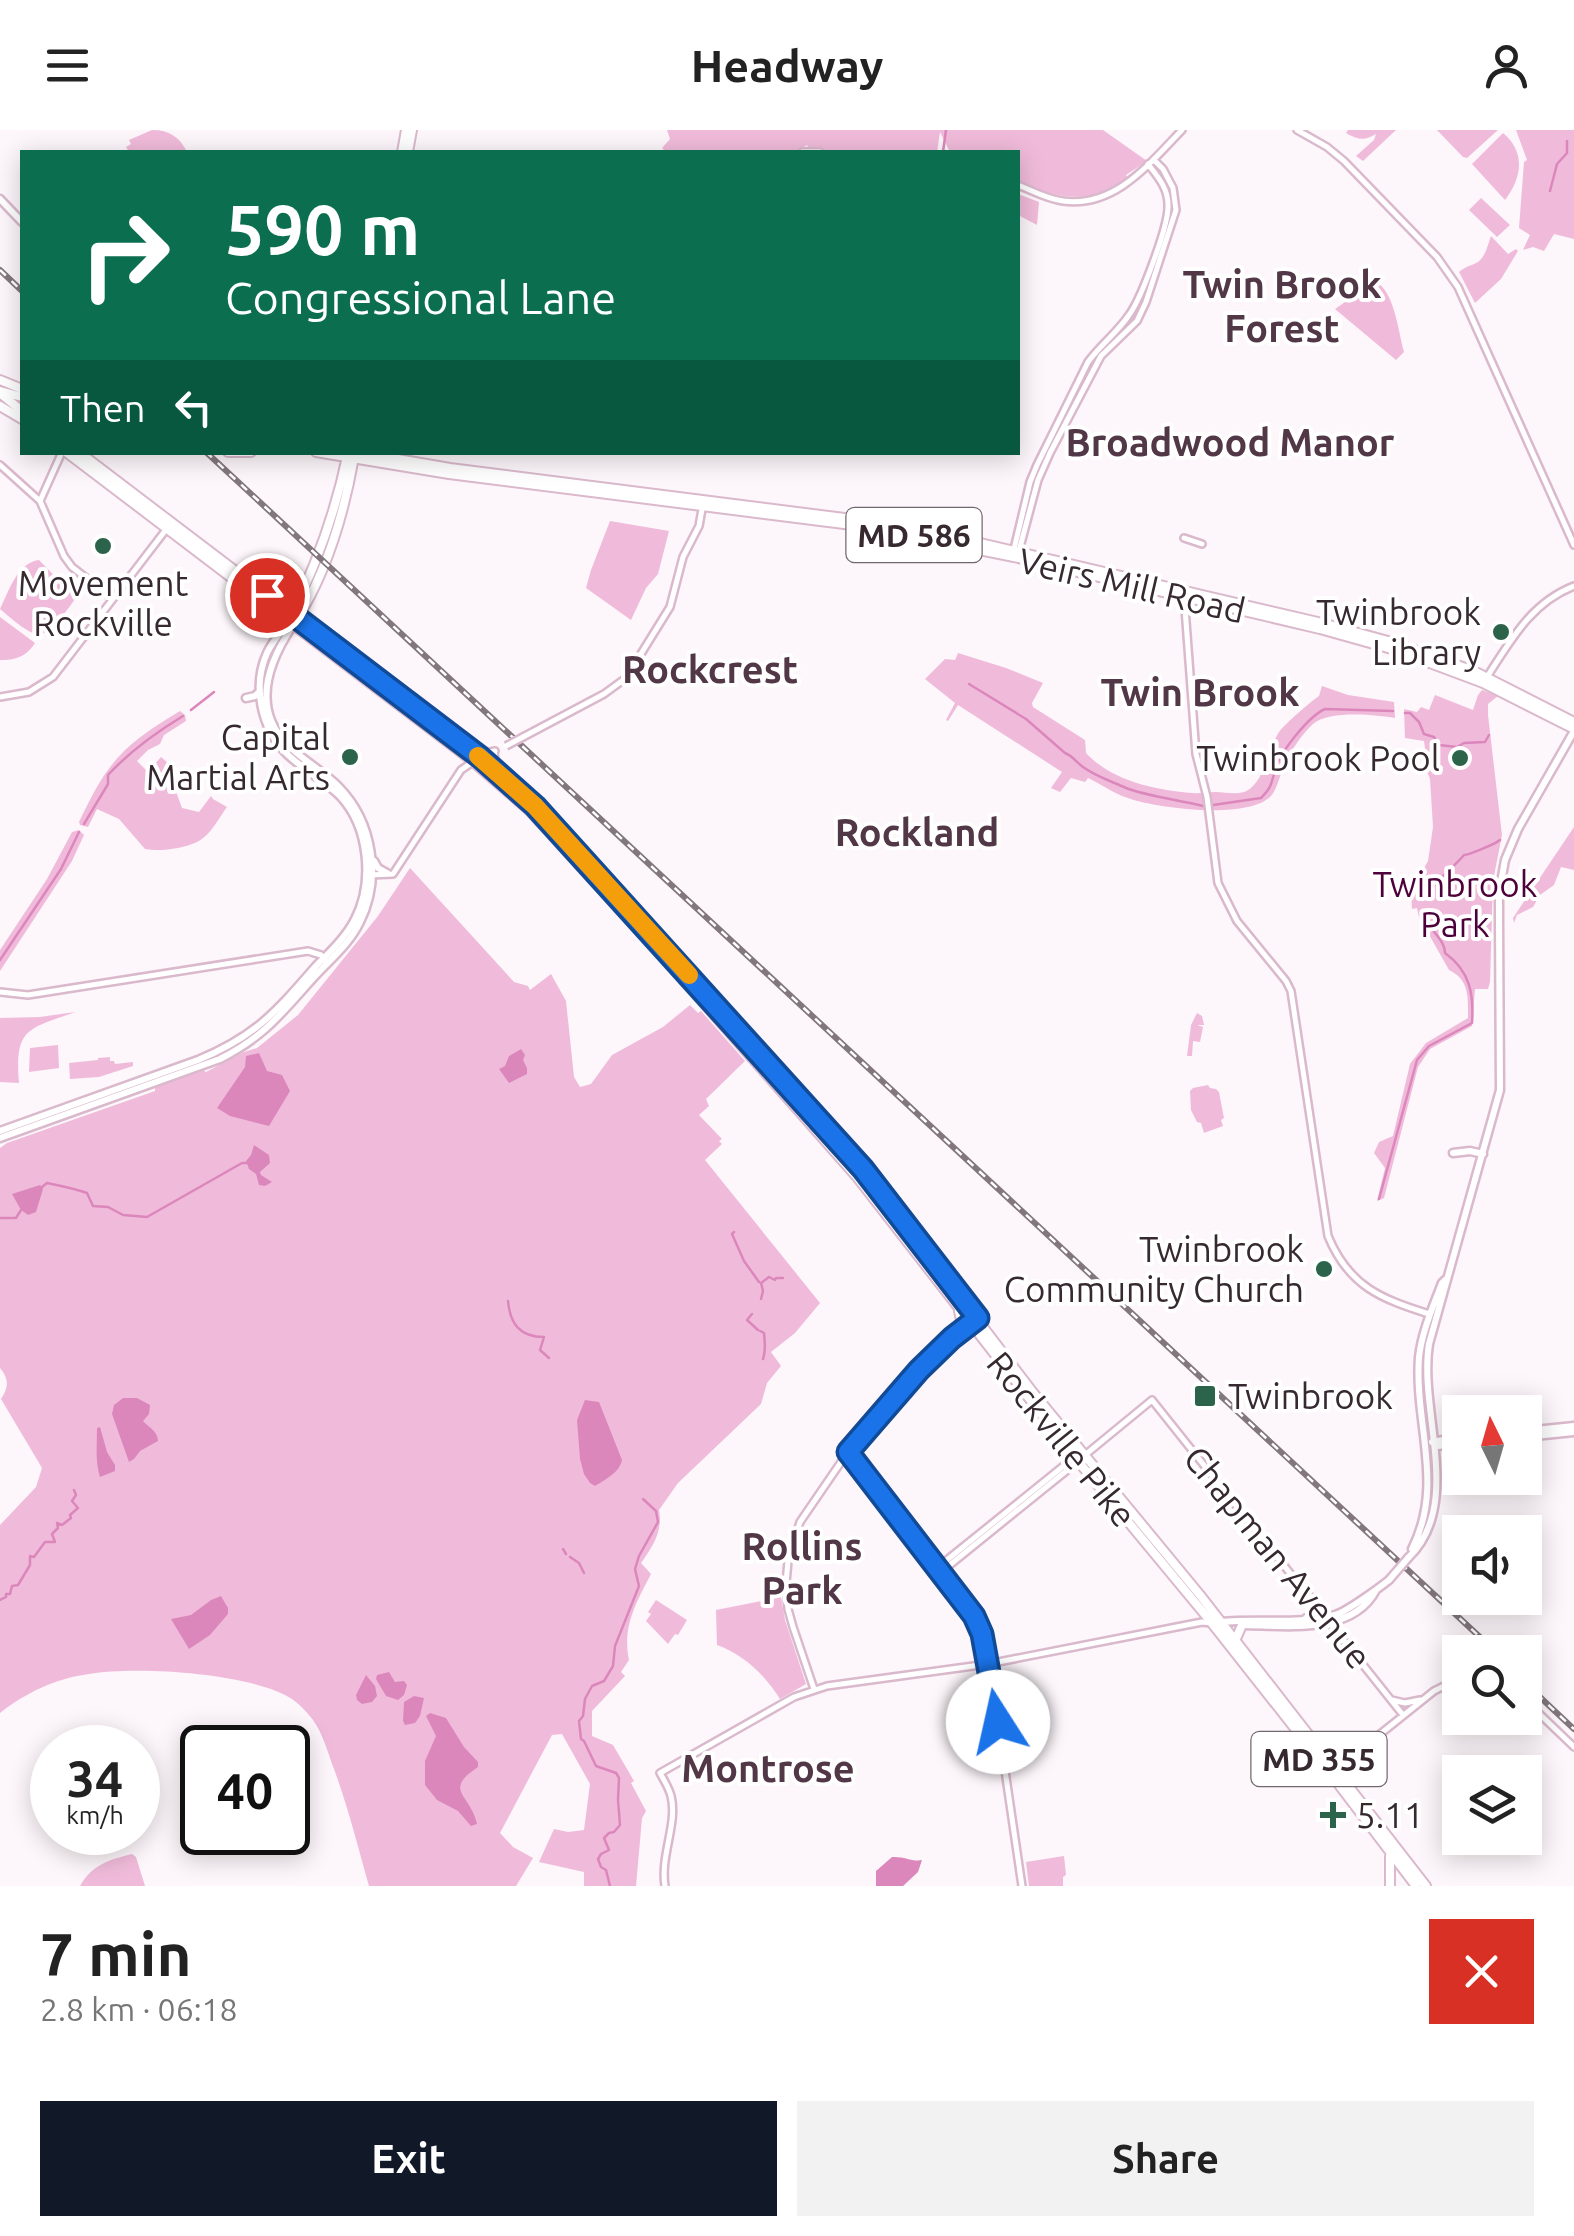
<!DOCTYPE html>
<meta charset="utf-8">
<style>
:root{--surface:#fff;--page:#f2f2f2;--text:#222;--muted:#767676;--accent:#111827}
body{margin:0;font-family:Ubuntu,sans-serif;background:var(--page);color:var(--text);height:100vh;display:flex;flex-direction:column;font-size:38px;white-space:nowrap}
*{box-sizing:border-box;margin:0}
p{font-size:32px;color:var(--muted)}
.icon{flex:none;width:55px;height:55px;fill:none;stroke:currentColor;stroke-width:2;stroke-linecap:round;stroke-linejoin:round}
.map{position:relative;height:1756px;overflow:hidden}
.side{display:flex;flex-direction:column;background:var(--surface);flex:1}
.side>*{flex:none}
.top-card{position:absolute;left:20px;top:20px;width:1000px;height:305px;border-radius:0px;box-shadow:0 5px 25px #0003;background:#0b6e4f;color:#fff;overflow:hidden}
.needle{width:65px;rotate:355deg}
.controls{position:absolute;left:1442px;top:1265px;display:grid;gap:20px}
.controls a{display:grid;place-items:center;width:100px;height:100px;border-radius:0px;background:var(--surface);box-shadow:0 5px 25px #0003;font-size:50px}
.speed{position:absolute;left:30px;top:1595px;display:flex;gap:20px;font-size:50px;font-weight:700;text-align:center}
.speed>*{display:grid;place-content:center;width:130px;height:130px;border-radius:50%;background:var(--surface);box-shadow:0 5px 25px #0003;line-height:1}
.speed small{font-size:25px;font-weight:400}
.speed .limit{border:5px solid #111;border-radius:15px;background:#fff;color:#111}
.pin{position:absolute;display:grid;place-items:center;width:85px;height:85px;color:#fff;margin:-42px;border:5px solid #fff;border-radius:50%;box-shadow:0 2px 10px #0007}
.me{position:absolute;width:110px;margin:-55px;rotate:350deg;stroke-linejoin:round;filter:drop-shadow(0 0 8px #0008)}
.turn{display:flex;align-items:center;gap:35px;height:210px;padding:0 40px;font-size:45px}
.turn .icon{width:130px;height:130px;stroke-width:2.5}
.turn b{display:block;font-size:70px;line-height:85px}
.then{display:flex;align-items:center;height:95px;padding:0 40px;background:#0003;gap:20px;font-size:38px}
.round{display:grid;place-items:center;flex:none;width:105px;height:105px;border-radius:0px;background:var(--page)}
.summary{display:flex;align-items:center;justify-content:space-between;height:170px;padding:0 40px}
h1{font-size:60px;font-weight:600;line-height:75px}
.button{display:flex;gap:20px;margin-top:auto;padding:20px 40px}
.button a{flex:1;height:115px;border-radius:0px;background:var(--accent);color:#fff;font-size:40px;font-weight:600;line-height:115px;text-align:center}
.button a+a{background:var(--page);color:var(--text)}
header{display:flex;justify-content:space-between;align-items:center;height:130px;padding:0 40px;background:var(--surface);font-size:45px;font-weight:600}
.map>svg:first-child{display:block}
.green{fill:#f0bbda}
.water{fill:#dc87bc}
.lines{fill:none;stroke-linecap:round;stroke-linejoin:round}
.stream{stroke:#dc87bc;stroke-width:2.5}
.tertiary-casing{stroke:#dab9cc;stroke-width:10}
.secondary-casing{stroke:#dab9cc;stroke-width:11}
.primary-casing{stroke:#dab9cc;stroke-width:12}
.tertiary{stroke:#fff;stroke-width:5}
.secondary{stroke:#fff;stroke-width:6}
.primary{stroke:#fff;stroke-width:8}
.rail-casing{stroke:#82777d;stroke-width:6}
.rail{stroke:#fff;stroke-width:2.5;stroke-dasharray:8;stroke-linecap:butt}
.tertiary-bridge-casing{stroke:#dab9cc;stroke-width:10;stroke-linecap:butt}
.secondary-bridge-casing{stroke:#dab9cc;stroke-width:11;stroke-linecap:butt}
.tertiary-bridge{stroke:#fff;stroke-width:5}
.secondary-bridge{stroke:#fff;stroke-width:6}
.route-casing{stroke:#114b97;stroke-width:25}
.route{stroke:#1a73e8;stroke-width:18}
.slow{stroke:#f59e0b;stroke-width:18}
.poi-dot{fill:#2c634b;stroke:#fff;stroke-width:4}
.labels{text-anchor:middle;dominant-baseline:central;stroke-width:8;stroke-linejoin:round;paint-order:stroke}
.shield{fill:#fff;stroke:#72696e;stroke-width:2.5}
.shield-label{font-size:32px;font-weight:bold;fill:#362930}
.poi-label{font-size:35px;fill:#362930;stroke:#fff;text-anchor:end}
.street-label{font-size:35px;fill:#362930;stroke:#fff}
.park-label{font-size:35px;fill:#4d0039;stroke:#fff}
.neighbourhood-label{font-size:38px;font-weight:bold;fill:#523747;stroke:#fff}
</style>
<header><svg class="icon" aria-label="menu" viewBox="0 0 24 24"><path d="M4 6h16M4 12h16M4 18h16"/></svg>Headway<svg class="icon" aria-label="person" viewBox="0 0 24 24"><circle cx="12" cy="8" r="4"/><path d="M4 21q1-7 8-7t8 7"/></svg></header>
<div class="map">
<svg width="1574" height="1756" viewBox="0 0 1574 1756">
<rect width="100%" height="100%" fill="#fdf6fa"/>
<path class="green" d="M152,0C169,0 180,7 187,22H129L126,17L131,14L129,10Z
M667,0H1103L1147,31L1126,45L1128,49C1091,76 1058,68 1018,53V22H950L940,2L937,22H805L808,15L793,22H666L662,18L670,9Z
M1348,0H1396L1363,31L1356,26L1374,10L1376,4C1365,11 1358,10 1346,3Z
M1437,0H1498L1467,28L1463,27Z
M1516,0H1574V109L1554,104L1544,121L1533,117L1523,120L1530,105L1519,98L1524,32L1527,30Z
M1503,3C1526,22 1522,48 1505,70L1472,34Z
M1018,64L1039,72L1037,95L1018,85Z
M1481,68L1510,95L1497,107L1469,80Z
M1491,106L1508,124L1516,119L1518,121L1501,149L1475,173L1459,142C1466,136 1471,136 1478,132C1486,126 1488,114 1491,106Z
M1375,151C1395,162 1398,201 1404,222L1396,230L1335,179Z
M610,391L669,401L658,444L646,458L631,490L586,458L591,440Z
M39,430L76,468C43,512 43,516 0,479C9,461 17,433 39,430Z
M0,487L35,513C27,526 15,531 0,530Z
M958,523L1006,538L1043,553L1032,573L1033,577L1085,610L1086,623C1112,651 1155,660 1192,663C1200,664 1208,662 1215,662C1228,662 1242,667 1252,657C1267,642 1268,619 1279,602C1286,593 1310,572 1319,566L1322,556L1348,565L1394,572L1395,588C1375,585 1330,580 1313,594C1303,603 1292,619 1286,631C1281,641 1277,660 1271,666C1247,691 1151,678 1122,666C1110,661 1099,653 1088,648L1085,652L1071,648L1060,662L1051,658L1062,642L958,575L948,591L946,590L955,573L925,549L945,529L955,530Z
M1482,560L1498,566L1488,574V585L1502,705L1493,751L1490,852L1488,859H1475L1472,896L1430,919L1418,937L1384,1068L1377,1071L1385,1038L1374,1023L1379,1012L1393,1006L1410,934L1426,913L1468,888C1468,868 1470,850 1449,840L1419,787L1417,778L1412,779L1411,761L1428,731L1433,697L1430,649L1425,636L1426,625L1424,611L1405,608L1404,579L1417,582L1421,577L1429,580L1435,565L1473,580L1478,565Z
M180,581L185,585L186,591L164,605L160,614L148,620L137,631L148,642L161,627L183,646L175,659L182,678L199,682L211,666L213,669L227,677C210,701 208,712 178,718C166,720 157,721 145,719L119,689L97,679L88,697L80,695L79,692C108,631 122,616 180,581Z
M1574,697V740L1561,737L1554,755L1540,765L1533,777L1517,785L1514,793L1513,788Z
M79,700L84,705L72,731L0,841V820L47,749L72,702Z
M410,738L514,852L528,856L530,860L551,844L566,871L574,947L580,957L591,954L612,925L663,897L690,875L698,883L701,881L745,931L706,969L709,976L699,985L722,1009L719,1011L722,1014L705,1030L820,1173L795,1203L771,1222L781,1236L767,1253L761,1274L678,1353L659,1380C663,1401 653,1416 641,1433L651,1444C636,1473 622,1497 629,1530L621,1542L625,1546L592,1581V1606L613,1615L634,1651L631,1653L646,1681L642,1688L636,1756H584V1742L539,1732L554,1699L568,1702L584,1700L590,1654L562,1604L552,1605L500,1703L513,1717L533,1728L516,1756H369C358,1717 348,1677 334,1639C328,1623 323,1604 313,1590C306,1581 296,1570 285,1565C242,1543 137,1536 89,1544C57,1548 25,1563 0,1583V1395L36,1357L42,1338L1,1269C9,1257 9,1249 0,1238V1018L7,1013L155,961V957L203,940L206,942L244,922L257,918L298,885L378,786Z
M75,882C29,899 14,897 19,953L0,952V888L40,887Z
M1197,883L1202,886L1204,895H1197L1203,897L1200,912L1193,911L1192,926H1187L1191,895Z
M58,915L59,938L29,942L30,918Z
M110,927V931H114L115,934L133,932V936L99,947L70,949L69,933L98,930V928Z
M1208,955L1210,958L1216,959L1219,962L1224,988L1221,990L1223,996L1204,1003L1201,993L1197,992L1191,980L1190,961L1193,958Z
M781,1467L785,1490L806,1554L780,1569C766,1546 743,1524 717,1515L716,1480Z
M656,1470L687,1490L678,1505L675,1504L668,1514L646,1491L651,1484L648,1482Z
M132,1724L136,1727L145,1756H80C92,1735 108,1730 132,1724Z
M1064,1726L1066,1745L1063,1747V1756H1029L1026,1732Z"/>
<path class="water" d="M521,919L525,925L523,930L527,938V944L509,953L499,939L505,936L509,926Z
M259,923L267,941L282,945L290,961L269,996L230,986L217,978L245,937L246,926Z
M254,1015L269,1025L270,1033L260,1042L261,1045L272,1052L265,1056L259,1055L256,1044L249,1039L246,1031L251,1025Z
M40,1055L43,1059L36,1082L28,1085L21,1080L12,1064Z
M123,1268H137L150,1275L149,1284L143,1291C148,1297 158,1301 158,1311L140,1321L134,1329L129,1332L112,1284L114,1275Z
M585,1270L599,1272L622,1330C620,1342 605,1350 595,1356L590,1353L584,1344L580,1329L577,1290Z
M100,1297L107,1322L115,1335V1341L100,1347C95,1332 97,1314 97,1298Z
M221,1466L228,1478V1484L210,1505L189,1519L171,1489L191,1485L211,1470Z
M389,1542L395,1552L404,1551L407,1555L404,1565L398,1570L386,1566L376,1549L377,1545Z
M366,1545L375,1556L377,1566L372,1572L362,1574L357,1570L356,1565Z
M414,1566L424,1568L420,1586L415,1593L405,1595L403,1591L404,1572Z
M430,1583L446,1588L464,1617L478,1632V1637C442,1661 471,1664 477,1694L471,1696L458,1681L437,1670L425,1655V1631L436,1606L426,1586Z
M892,1727C904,1726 912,1732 922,1730L918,1742L903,1756H876V1741Z"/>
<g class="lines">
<path class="stream" d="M943,22L946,0
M1550,61L1557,34L1567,23V11
M969,554L1026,589L1065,623C1073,626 1076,632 1083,637C1095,646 1113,652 1126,658C1146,666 1180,670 1203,676
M191,580L214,562
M1405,583H1410L1419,592L1424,604L1434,607L1439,615L1457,617L1464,613L1485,612L1489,605
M1213,675L1261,668C1272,657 1271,654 1275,640C1279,623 1309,586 1325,579L1393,581
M84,694L108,654V645C131,620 155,603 183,586
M1434,756C1444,743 1455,736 1464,725C1469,725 1497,713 1500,710
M0,830L61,739L79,702
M42,1057L47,1053C62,1056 73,1058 87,1063L93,1076L108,1077L123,1085L147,1087L242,1033H247
M1379,1069L1417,930L1429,916L1472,893C1474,864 1470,841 1445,823C1445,810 1429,798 1421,786
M0,1088H16L21,1080
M734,1102L732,1104L744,1131L759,1152
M761,1169L763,1161L761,1153L769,1147L775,1150L776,1148H783
M508,1171C510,1194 520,1207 544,1207L540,1220L549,1228
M752,1184L747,1190L758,1200
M760,1201L764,1203C765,1212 766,1221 763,1229
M563,1419L566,1424
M570,1427L579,1433L584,1443
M0,1470L6,1467V1464H10L12,1456L18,1455L30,1435V1426L34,1427L45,1412H55L52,1404L58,1398L57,1393L62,1395L71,1388L70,1385L78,1378L72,1371L76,1365L74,1360
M610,1756L606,1740L601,1737L598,1729L601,1724L609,1720L604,1708L609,1703L614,1702L620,1695L618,1670L619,1648L616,1643L596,1636L584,1611L581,1609L579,1591L583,1586L585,1569L592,1556L604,1551L613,1536L615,1516L639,1456L635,1439L639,1426L658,1392L656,1381L643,1369"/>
<defs>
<path id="tertiary" d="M1297,0L1327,17L1344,31L1437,127L1458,157L1574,415
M802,22H820
M1018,55C1033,61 1047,69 1063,71C1115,78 1149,34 1182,0
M0,335L40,371L64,426L72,437L113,469
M40,371L62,322
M1184,408L1202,414
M1014,419L1030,352L1037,335L1088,232C1100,215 1117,203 1129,185C1141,169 1169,95 1168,75C1168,58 1158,47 1148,34
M1019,421L1038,350L1050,323L1101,226L1137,191L1146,172L1176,80L1173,58L1163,39L1154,30
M1184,465L1196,624L1207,667L1218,753L1237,791L1286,851L1291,861L1328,1106C1349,1157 1382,1169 1429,1184
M1485,550C1510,512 1530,473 1574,456
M0,567L29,562L53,547L168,397
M523,607L604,564L626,548L670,477L683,427L699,396L703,374
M369,745L393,744L461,640L486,623L495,621
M0,862L28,865L308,821L321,825L325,830
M952,1208L970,1195
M848,1322L974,1486L980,1497L998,1593L1022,1756
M937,1438L1071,1330L1085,1325L1152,1270L1403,1585
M941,1442L1076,1333L1077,1330
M814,1559L793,1497L788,1479L786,1453L788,1431L800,1392L852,1316L919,1240L969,1190
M1392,1570L1405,1573L1420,1570
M1525,1570L1574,1617
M1334,1641L1434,1561L1460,1548
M665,1756C660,1726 678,1693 671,1666C669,1658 664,1650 660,1643L794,1567L827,1556L988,1534L1202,1492L1211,1493"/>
<path id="secondary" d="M0,69L22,92
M246,568L255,566L259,562
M374,731L378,738L387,743
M0,1001L198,930C256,906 276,882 316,836C330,822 346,807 355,789C374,752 369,697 340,666C324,650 302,639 286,623C261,598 252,556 267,523C272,512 281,502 288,492
M0,1008L220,929C267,905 282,882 316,845C332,828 350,813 360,792C382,748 373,692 339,657C323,641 302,630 286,613C251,577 269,531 293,495
M1453,1023L1470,1021L1483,1024
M1525,1301L1574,1296
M1525,1307L1574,1302
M1432,1312L1460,1307
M1434,1313L1438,1316L1460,1313
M1412,1419C1445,1354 1414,1294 1419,1227C1422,1201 1433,1177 1442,1153L1445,1150
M1408,1428C1464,1375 1418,1280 1429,1214L1500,960L1499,791V763L1505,730L1518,699L1574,601
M1306,1488L1310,1487L1313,1479L1310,1467
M1221,1492C1259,1488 1298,1495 1335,1485C1346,1482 1379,1458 1389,1450
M1241,1495C1284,1495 1352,1506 1376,1460"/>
<path id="primary" d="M402,22L406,0
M408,22L412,0
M0,250L22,259
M0,261L22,267
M0,263L22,281
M0,276L22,289
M66,322L470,629L530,681L658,821L857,1047L1077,1330L1207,1487L1330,1643L1416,1756
M79,322L480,627L535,676L865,1042L1031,1260L1200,1465L1426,1756
M228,322H251
M316,322L449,344L860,396L1014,427L1320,499L1395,520L1483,553L1574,599
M357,322L450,338L876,392L946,405L1322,493L1388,511L1474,541L1574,592
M290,488C317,434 336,381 348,322
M295,492C327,443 344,384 354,327
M493,624L496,641
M958,1200L961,1190L959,1181
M1235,1511L1242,1495
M1390,1756V1726"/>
</defs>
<use href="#tertiary" class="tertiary-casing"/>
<use href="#secondary" class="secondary-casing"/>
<use href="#primary" class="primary-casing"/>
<use href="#tertiary" class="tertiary"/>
<use href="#secondary" class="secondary"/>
<use href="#primary" class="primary"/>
<defs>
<path id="rail" d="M0,140L22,161
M206,322L1496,1522
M1525,1553L1574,1599"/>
</defs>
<use href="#rail" class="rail-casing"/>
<use href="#rail" class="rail"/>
<defs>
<path id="tertiary-bridge" d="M506,616L523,607"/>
<path id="secondary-bridge" d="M1389,1450L1408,1428"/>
</defs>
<use href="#tertiary-bridge" class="tertiary-bridge-casing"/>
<use href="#secondary-bridge" class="secondary-bridge-casing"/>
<use href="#tertiary-bridge" class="tertiary-bridge"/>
<use href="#secondary-bridge" class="secondary-bridge"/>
</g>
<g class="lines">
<defs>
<path id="route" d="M267,465L480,627L535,676L863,1039L978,1188L952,1208L919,1240L848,1322L974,1486L982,1504L998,1592"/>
</defs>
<use href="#route" class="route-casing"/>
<use href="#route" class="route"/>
<path class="slow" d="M478,626L535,676L689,845"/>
</g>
<g class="poi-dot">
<circle cx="103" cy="416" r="10"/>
<circle cx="1501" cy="502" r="10"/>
<circle cx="350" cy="627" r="10"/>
<circle cx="1460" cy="628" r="10"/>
<circle cx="1324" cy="1139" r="10"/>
<rect x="1193" y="1254" width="24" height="24" rx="5"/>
<path d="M1328 1670h10v10h10v10h-10v10h-10v-10h-10v-10h10z"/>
</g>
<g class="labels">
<g class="shield">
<rect x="846.5" y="378" width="135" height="54" rx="8"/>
<rect x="1251.5" y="1602" width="135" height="54" rx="8"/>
</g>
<g class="shield-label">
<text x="914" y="405">MD 586</text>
<text x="1319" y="1629">MD 355</text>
</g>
<g class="poi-label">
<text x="103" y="453" text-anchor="middle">Movement<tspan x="103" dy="40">Rockville</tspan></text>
<text x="1481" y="482">Twinbrook<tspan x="1481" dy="40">Library</tspan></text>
<text x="330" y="607">Capital<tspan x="330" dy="40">Martial Arts</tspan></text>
<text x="1440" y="628">Twinbrook Pool</text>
<text x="1304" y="1119">Twinbrook<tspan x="1304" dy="40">Community Church</tspan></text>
<text x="1228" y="1266" text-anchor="start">Twinbrook</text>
<text x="1356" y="1685" text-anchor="start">5.11</text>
</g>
<g class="street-label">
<text transform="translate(1132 455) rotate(13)">Veirs Mill Road</text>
<text transform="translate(1062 1309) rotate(51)">Rockville Pike</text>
<text transform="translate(1278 1427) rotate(51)">Chapman Avenue</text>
</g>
<g class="park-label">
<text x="1455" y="754">Twinbrook<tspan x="1455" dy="40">Park</tspan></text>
</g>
<g class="neighbourhood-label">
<text x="1282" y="154">Twin Brook<tspan x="1282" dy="44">Forest</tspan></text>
<text x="1230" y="312">Broadwood Manor</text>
<text x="710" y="539">Rockcrest</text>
<text x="1200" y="562">Twin Brook</text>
<text x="917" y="702">Rockland</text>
<text x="802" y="1416">Rollins<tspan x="802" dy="44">Park</tspan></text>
<text x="768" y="1638">Montrose</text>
</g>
</g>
</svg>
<div class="controls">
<a><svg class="needle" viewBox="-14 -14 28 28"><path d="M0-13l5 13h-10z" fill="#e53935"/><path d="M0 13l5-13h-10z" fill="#767676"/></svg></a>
<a><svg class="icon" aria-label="sound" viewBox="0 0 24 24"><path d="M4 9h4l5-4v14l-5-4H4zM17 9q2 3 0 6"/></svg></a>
<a><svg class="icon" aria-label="search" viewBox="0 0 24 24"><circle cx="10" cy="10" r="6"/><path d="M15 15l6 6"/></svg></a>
<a><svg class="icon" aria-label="layers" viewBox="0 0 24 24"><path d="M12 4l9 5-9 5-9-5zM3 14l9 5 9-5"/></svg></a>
</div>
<div class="speed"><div>34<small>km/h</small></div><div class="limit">40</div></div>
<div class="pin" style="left:267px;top:465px;background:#d93025"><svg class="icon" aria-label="arrive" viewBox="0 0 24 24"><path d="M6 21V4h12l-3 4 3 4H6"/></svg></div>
<svg class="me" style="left:998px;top:1592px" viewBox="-20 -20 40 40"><circle r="19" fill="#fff"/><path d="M0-13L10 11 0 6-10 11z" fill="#1a73e8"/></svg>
<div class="top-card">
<div class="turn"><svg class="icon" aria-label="right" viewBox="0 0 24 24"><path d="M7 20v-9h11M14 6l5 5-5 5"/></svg><div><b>590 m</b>Congressional Lane</div></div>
<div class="then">Then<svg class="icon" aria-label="left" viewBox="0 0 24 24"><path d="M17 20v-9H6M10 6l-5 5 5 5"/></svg></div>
</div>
</div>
<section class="side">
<div class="summary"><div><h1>7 min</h1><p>2.8 km · 06:18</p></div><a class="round" style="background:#d93025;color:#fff"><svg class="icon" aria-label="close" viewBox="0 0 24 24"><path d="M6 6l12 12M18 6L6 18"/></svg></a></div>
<div class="button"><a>Exit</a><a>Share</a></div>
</section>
